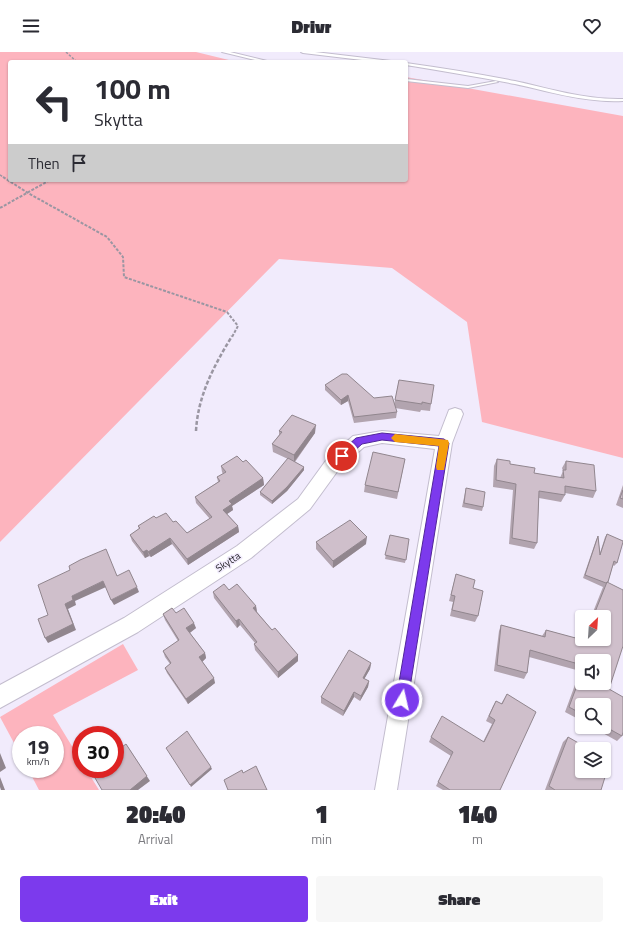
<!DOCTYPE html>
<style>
:root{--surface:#fff;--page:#f7f7f7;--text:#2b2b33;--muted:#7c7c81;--accent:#7c3aed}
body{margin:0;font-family:"Titillium Web",sans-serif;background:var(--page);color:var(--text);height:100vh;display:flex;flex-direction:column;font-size:15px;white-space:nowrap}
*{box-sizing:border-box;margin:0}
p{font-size:13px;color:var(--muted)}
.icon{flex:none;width:22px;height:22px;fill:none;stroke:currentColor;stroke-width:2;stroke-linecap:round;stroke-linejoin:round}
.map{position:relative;height:738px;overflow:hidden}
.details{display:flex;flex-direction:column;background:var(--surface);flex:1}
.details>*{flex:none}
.hud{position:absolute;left:8px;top:8px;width:400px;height:122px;border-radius:4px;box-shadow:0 1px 3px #0004;background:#fff;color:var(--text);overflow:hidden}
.needle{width:26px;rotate:25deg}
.controls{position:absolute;left:575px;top:558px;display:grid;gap:8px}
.controls a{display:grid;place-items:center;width:36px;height:36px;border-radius:4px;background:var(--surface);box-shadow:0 1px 3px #0004;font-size:20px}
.speed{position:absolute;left:12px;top:674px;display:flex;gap:8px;font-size:20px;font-weight:700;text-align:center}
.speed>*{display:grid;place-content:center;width:52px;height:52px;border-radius:50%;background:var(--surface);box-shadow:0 1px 3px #0004;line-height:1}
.speed small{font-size:10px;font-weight:400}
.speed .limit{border:6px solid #d22;background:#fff;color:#111}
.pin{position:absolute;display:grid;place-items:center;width:34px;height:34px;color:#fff;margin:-17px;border:2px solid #fff;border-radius:50%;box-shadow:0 1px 4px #0007}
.me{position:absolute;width:44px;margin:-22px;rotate:9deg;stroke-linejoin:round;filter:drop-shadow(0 0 3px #0008)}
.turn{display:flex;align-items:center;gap:14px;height:84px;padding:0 20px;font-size:18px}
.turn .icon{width:52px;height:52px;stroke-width:2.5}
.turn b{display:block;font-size:28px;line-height:34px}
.then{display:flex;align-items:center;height:38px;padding:0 20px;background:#0003;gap:8px;font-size:15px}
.eta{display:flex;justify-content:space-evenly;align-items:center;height:68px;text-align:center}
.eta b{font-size:24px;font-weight:800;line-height:28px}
.cta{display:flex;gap:8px;margin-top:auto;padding:8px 20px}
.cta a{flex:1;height:46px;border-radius:4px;background:var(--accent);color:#fff;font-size:16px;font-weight:800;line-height:46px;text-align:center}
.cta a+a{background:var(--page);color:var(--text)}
header{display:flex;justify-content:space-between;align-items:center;height:52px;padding:0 20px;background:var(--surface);font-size:18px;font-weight:800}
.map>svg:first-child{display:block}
.green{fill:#fdb4be}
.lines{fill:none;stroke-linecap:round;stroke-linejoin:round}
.service-casing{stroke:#c3bdce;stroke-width:2}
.minor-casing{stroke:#c3bdce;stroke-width:2}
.path-far2{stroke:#9a96a2;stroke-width:1.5;stroke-dasharray:2.5 1.5;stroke-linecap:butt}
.path-far1{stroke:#9a96a2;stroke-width:2;stroke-dasharray:3 1.5;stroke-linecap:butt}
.path{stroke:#9a96a2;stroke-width:2.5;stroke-dasharray:4 2;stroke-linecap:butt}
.service{fill:#fff;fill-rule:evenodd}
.minor{fill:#fff;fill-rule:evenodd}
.wall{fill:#b2a4af;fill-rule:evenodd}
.shaded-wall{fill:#91868e}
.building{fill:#cfbfcb;stroke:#91868e}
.route{fill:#7c3aed;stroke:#51269a}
.slow{fill:#f59e0b}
.labels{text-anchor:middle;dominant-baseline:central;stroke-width:3;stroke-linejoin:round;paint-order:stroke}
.street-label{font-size:10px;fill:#1c1a20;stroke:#f1ebfc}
</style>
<header><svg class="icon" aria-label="menu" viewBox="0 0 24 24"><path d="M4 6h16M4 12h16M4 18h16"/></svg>Drivr<svg class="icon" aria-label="heart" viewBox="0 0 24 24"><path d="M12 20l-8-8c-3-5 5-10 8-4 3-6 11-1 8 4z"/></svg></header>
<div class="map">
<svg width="623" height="738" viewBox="0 0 623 738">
<rect width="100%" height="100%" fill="#f1ebfc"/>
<path class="green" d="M0,0H196L237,10H10V128H406V25L623,64V406L482,370L467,270L392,216L279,207L0,490Z
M123,592L138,618L53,663L81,709V717H86L99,738H39L28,717H55V683H21V704L0,665Z"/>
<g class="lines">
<defs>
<path id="service" d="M222,0H230L271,10H263Z
M301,0H315L391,9L393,10H379L303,1Z
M406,11C442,16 479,22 515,29C551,37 586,48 623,47V49C586,51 551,40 515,32C479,25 442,19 406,13Z
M406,27L468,34L496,29L498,30L468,36L406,29Z"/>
<path id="minor" d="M455,356L461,358L463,362L452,391L397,738H375L435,397L382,391L364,395L339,417L310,457L251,506L138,580L0,656V633L124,566L237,494L298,447L327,407L353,384L382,379L439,384L449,358Z"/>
</defs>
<use href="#service" class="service-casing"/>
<use href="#minor" class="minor-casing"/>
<path class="path-far2" d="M66,0L77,10
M0,123L5,126"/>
<path class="path-far1" d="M3,125L28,141L107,185L123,205L124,225L227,260L238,274L232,285
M0,156L50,128"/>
<path class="path" d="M196,379C198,343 214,314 232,284"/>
<use href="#service" class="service"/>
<use href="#minor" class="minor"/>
</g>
<path class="wall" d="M399,328L431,352L430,359L421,358L420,360L395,356L397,360L396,366L354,371L348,349L341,353L325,338V333L374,346L394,353Z
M279,379L315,381L295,410L304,418L287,439L272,452L260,443V440L288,407L273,400L272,392L279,383Z
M405,407L397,447L364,440L365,433Z
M497,407L534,421L560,426L563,419L562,416L566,409L596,439L593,446L565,441V443L561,450L539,446L537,491L534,497L509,492L513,438L493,435L494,414Z
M243,410L263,426L264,433L232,454L233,458L227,462L238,474L239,480L188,513L172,492L151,505L149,504L145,506L132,489L130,483L139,477L138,474L156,466L173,470L187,481L210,467L196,451L195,445L218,430L217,425L223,422L222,420L221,414Z
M623,433V456L616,453Z
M466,436L483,455L482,459L462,455Z
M607,482L617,511L614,514L613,513L608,530L609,637L622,684L617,689L592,675H604V653H582V669L565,660L580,619L529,605L527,621L524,627L494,619L499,579L501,573L542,584L546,578L582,588V587H604V565H591L603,535L583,526L596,488L598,484L600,501L605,485ZM582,609L604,631H582Z
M390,483L409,487L405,511L385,507Z
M316,490L366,492L333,516L316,497Z
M456,522L473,536L478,564L475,570L450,564L453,550L449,549Z
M229,538L256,554L257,560L298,609L278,626L255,598L254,592L255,591L240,573L237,576L214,546L213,540Z
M176,561L196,576L190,581L205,601L206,606L202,610L215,631L188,652L167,621L165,616L170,612L165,605L163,599L178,589L165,568L163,562Z
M371,611L370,617L364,627L369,629L368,635L360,649L354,645L343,664L321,651V645Z
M507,642L500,738H443L436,734L451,704L429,690L431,685L483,690L492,672L486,669L493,654L496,649L501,652Z
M568,685L601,738H545L563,690Z"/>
<path class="shaded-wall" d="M348,343V349L341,353V348Z
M316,373L315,381L294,410V403Z
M304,415V418L287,439L272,452V449Z
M263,426L264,433L232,454L233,458L224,464L223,458L229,449Z
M238,474L239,480L188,513L187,507Z
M367,485L366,492L333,516V509Z
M170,486L172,492L151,505L148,500Z
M147,498L149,504L145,506L143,500Z
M103,529L106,535L75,549L76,553L68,557L76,578L48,591L45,586L65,552L72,544Z
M137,535L139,540L114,553L111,548Z
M256,554L257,561L253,556Z
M239,567L240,573L237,576L236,569Z
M194,571L196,576L188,582L186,576Z
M205,601L206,606L201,611L199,605Z
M298,603V609L278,626V620Z
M371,611L370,617L362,631L363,626Z
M214,626L215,631L188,652L186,647Z
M369,629L368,635L360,649L361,644Z
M354,640V645L343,664L344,659Z
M126,692L150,729L138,738H130Z
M0,701L6,716L0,720Z
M211,715L212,717L191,735L190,733Z
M0,725L5,738H1L0,735Z"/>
<path class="building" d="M342,322H347L374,346L392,344L397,360L354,365L348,343L341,348L325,333Z
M399,328L434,333L431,352L422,350V352L395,348Z
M292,363L316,373L294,403L272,392L282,380L279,379Z
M373,400L405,407L398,440L365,433Z
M237,404L243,410L246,408L263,426L229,449L232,452L223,458L238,474L187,507L170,486L148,500L147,498L143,500L130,483L140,476L138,474L154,464L156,466L166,461L173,470L176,469L187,481L212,465L195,445L220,429L217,425L226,420L221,414Z
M288,406L304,415L287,435L272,449L260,440Z
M497,407L510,409V412L535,416L534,421L564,426L563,418H566V409L594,413L596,439L565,434V443L539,439L537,491L512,486L516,432L496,428Z
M466,436L485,440L483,455L464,451Z
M623,438V447L620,446Z
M350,468L367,485L333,509L316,490Z
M607,482L623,489V490L617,511L614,509L608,530H607L606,531L585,523L598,484L600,503Z
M390,483L409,487L406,508L385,503Z
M106,497L117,524L129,518L137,535L111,548L103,529L72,544L73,548L65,552L73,572L45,586L38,567L48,563L38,533L70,518L69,514L80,508Z
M456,522L475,528L473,536L483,539L478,564L452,558L455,544L451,543Z
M607,530L623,538V594L609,637L623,645V680L622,684L604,674V653H582V662L569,655L582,620V631H604V609H582V613L530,598L527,621L497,613L501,573L545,585L546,578L583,588L584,587H604V565H593Z
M224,532L229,538L237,532L256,554L253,556L272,578L275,576L298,603L278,620L254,592L257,590L239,567L236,569L213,540Z
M172,556L176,561L184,556L194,571L186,576L205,601L199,605L214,626L186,647L165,616L171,611L163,599L179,588L163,562Z
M349,598L371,611L363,626L369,629L361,644L354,640L344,659L321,645Z
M507,642L536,660L500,738H450L438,730L453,700L431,685L442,664L484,690L495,668L489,664L496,649L502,652Z
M187,679L211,715L190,733L166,696Z
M568,685L589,697H582V719H604V706L610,709L601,738H555L549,734Z
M126,692L147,724L130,738H102L91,719L94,717H115V700Z
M256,714L267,738H228L224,728L242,718L243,721Z"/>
<path class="route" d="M382,381L444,387L449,391L408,648L407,652L402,654L398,652L396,648L439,394L382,388L362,392L345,407H338V402L356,386Z"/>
<path class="slow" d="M395,382L448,388L449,391L444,418H437L436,415L439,394L395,390L391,386Z"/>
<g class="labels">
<g class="street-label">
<text transform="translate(228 510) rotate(-33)">Skytta</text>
</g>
</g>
</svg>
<div class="controls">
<a><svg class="needle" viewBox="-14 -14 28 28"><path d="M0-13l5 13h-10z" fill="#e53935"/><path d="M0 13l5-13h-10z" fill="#7c7c81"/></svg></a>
<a><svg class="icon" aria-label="sound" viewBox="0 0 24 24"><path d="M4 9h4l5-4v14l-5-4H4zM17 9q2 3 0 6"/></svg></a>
<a><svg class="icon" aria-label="search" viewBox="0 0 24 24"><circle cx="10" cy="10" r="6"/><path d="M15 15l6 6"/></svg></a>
<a><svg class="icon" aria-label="layers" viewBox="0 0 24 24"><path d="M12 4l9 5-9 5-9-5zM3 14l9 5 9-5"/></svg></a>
</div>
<div class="speed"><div>19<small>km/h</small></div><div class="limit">30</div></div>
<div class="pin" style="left:342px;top:404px;background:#d93025"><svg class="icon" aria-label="arrive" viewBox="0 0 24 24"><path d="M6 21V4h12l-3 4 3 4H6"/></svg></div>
<svg class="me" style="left:402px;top:648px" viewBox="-20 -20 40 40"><circle r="17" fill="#7c3aed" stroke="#fff" stroke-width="3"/><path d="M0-11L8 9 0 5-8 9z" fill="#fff"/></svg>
<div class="hud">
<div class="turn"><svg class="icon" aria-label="left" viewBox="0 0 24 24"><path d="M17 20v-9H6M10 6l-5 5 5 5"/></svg><div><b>100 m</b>Skytta</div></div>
<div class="then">Then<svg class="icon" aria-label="arrive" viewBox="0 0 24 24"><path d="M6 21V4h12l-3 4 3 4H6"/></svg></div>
</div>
</div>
<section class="details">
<div class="eta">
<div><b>20:40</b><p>Arrival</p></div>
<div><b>1</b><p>min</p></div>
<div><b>140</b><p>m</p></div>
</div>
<div class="cta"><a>Exit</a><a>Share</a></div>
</section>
